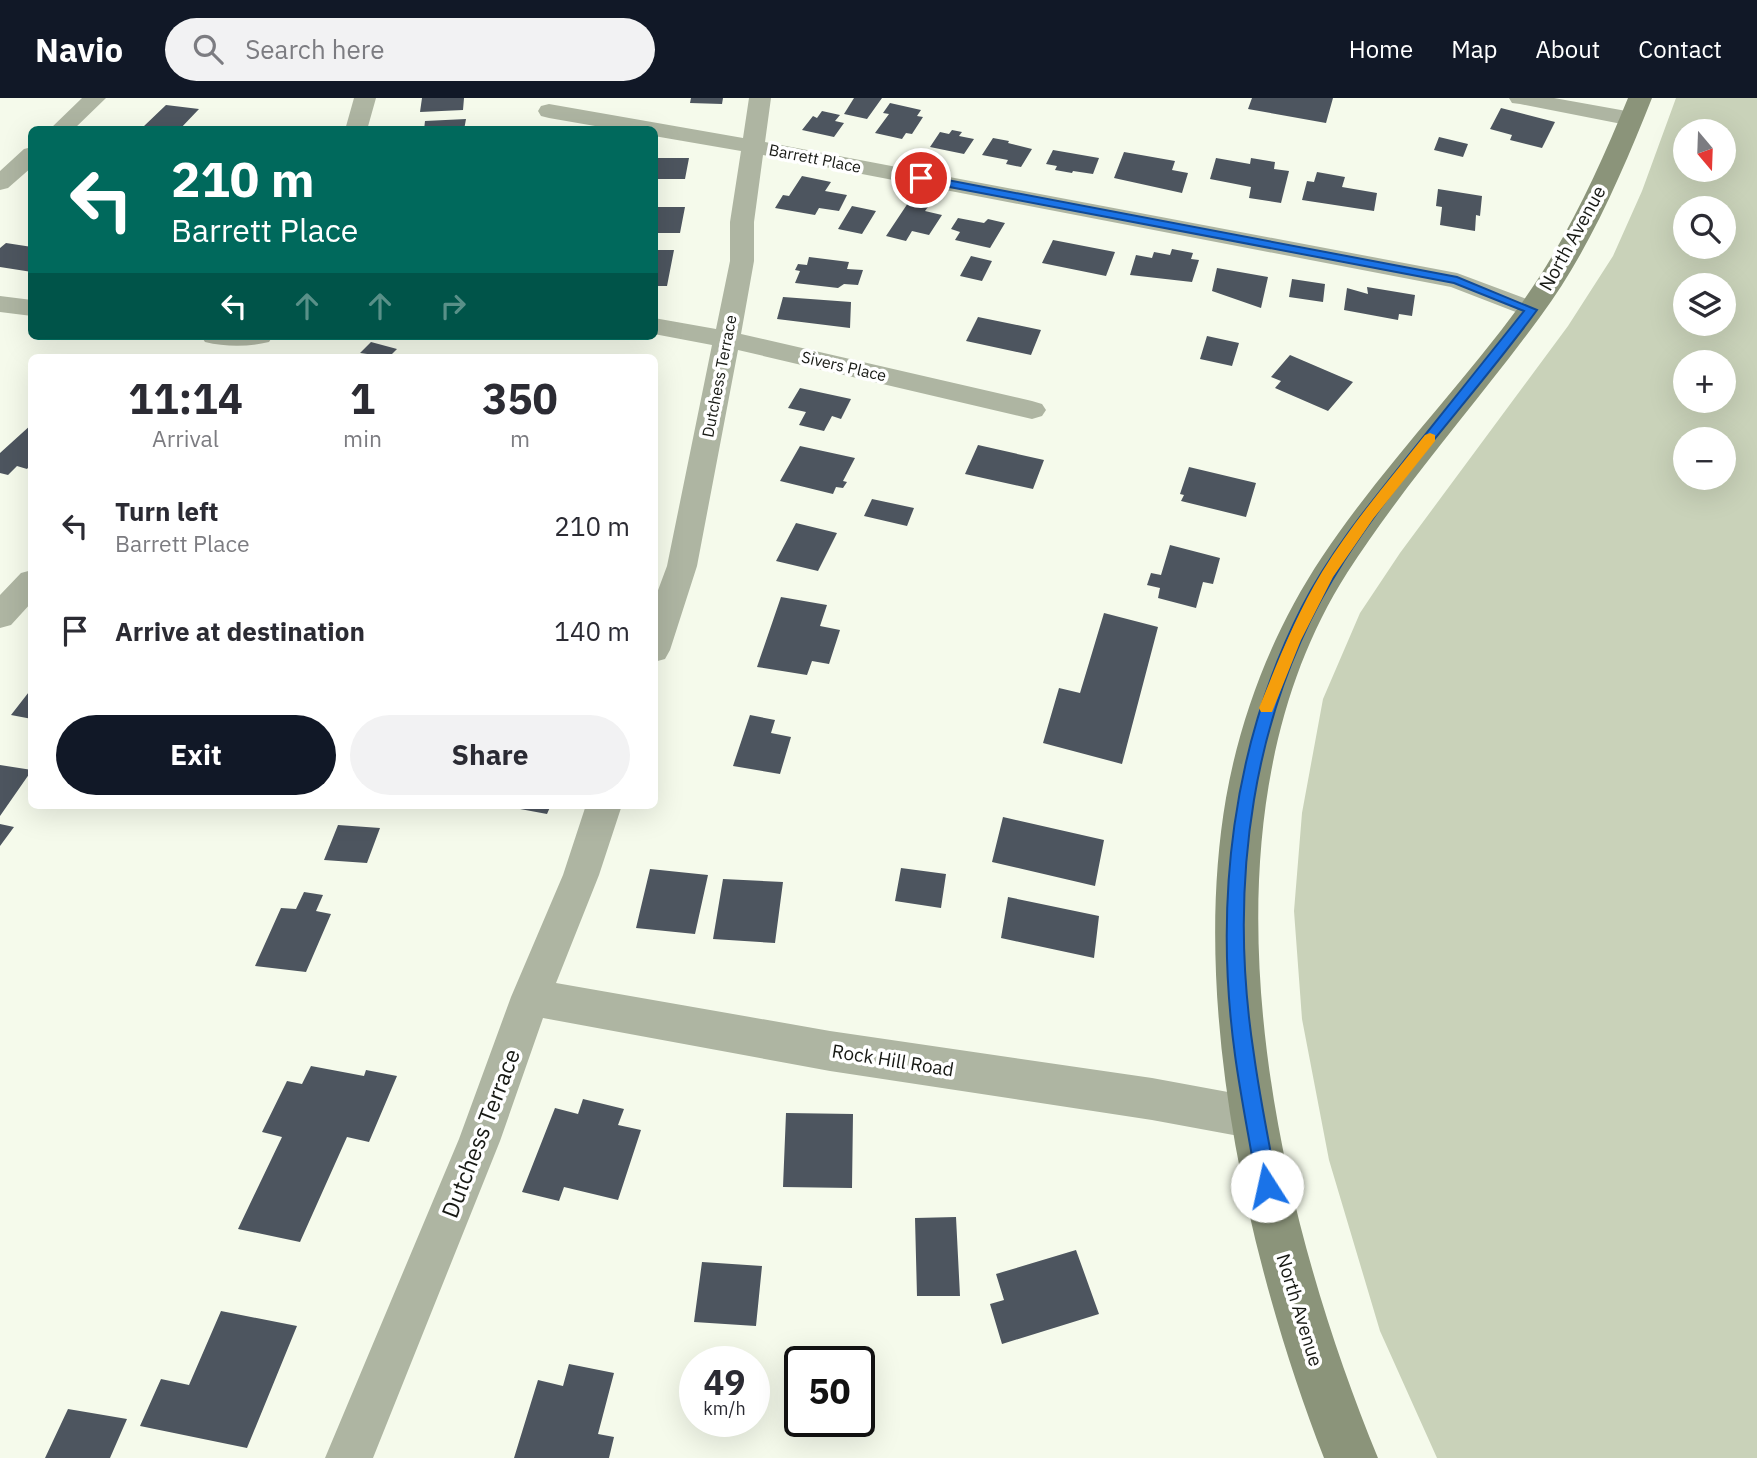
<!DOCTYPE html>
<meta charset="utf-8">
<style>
:root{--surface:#fff;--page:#f2f2f3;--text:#2b2b33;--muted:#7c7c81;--accent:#111827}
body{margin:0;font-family:"IBM Plex Sans",sans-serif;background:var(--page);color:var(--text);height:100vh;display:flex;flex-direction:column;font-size:26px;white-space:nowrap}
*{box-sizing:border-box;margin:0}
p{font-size:23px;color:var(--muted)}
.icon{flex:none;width:38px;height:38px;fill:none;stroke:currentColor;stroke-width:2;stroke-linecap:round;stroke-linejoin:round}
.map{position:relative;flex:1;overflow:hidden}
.panel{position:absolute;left:28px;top:256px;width:630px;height:455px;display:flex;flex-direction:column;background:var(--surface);border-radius:10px;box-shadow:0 7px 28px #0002}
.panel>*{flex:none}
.top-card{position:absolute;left:28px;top:28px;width:630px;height:214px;border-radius:10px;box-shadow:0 7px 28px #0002;background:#00695c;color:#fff;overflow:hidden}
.needle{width:46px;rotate:161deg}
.buttons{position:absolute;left:1673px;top:21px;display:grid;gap:14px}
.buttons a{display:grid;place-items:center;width:63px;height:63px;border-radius:50%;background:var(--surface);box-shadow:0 7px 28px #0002;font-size:35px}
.speed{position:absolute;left:679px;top:1248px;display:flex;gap:14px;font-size:35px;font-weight:700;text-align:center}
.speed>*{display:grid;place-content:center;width:91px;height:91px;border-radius:50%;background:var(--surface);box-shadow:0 7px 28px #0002;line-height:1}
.speed small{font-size:18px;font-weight:400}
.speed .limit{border:4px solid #111;border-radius:10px;background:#fff;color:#111}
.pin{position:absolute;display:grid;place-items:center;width:60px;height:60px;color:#fff;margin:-30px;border:4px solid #fff;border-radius:50%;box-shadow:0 2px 7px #0007}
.me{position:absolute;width:77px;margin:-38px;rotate:350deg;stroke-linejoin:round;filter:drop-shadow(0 0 5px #0008)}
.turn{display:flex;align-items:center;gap:24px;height:147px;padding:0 28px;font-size:32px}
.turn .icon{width:91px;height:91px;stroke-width:2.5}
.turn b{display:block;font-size:49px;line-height:60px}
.lanes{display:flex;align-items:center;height:66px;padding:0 28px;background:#0003;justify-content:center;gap:35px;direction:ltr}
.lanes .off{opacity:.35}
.eta{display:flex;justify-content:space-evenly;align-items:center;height:119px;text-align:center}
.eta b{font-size:42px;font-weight:800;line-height:49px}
.primary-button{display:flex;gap:14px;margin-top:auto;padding:14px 28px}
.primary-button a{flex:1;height:80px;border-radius:42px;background:var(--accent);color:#fff;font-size:28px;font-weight:800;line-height:80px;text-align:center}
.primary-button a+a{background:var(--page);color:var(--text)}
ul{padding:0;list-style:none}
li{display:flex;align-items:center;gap:21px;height:105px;padding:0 28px}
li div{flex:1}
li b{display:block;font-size:26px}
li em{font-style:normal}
header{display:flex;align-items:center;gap:42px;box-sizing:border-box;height:98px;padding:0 35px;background:var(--accent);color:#fff}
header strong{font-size:33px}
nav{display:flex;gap:38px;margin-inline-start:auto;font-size:24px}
.search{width:490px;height:63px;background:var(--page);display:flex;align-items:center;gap:18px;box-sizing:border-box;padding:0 24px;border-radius:38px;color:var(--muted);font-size:26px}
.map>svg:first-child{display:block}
.green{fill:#c9d2b9;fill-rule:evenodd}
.building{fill:#4d555f}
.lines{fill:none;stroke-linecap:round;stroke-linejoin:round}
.street{fill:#aeb5a2;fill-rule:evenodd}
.secondary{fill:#8b947a;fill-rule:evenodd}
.route{fill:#1a73e8;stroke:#114b97;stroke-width:2}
.slow{fill:#f59e0b}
.labels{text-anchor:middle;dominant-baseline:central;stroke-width:7;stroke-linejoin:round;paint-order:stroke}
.far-street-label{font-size:16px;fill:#171914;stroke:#fff}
.street-label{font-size:19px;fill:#171914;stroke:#fff}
.near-street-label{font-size:23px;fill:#171914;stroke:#fff}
</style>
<header>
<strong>Navio</strong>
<div class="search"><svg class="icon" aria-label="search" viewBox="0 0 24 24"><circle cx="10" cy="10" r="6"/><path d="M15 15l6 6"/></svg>Search here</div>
<nav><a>Home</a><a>Map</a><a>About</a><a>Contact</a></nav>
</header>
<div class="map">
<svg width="1757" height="1360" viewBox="0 0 1757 1360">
<rect width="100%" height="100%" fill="#f5faeb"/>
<path class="green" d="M1676,0H1757V1360H1437L1380,1233L1329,1062L1302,921L1294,813L1302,715L1323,601L1360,515L1400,455L1568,228L1613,158L1642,93ZM1685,33H1724V72H1685ZM1685,110H1724V149H1685ZM1685,187H1724V226H1685ZM1685,264H1724V303H1685ZM1685,341H1724V380H1685Z"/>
<path class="building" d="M422,0H464L463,12L420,14Z
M691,0H723L722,6L690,5Z
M854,0H882L867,21L844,16Z
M1252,0H1333L1326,25L1248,11Z
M890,5L921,12L917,18L923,19L912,36L906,35L902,41L875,35L889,16L883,15Z
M166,7L199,11L179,32L143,29Z
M1501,10L1555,24L1542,50L1510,42L1512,37L1490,31Z
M822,13L840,17L835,23L844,25L834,39L802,32L813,18L817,20Z
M466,21L464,32H424L425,23Z
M952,32L962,34L959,38L974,41L964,56L930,49L940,34L949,36Z
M1439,39L1468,46L1463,59L1434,52Z
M993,40L1009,43L1008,45L1032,51L1021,69L1006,66L1008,62L982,57Z
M1053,52L1099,60L1093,76L1073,73L1072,75L1055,72L1057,68L1046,66Z
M1124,54L1175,63L1172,72L1188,75L1182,95L1114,80Z
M654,60H689L685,81H654Z
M1216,60L1250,66L1251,60L1275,64L1274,71L1289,73L1281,105L1249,100L1251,89L1210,81Z
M1317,74L1345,79L1342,89L1377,95L1374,113L1302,102L1307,83L1314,84Z
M802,78L831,84L825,93L847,97L839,113L819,110L815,117L775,110L783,97L789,98Z
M1438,91L1482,98L1480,118L1476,117L1475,133L1440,127L1442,109L1436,108Z
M908,105L928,109L925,113L942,117L929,137L912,133L906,143L886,138Z
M852,108L876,113L862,136L838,131Z
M654,109H685L680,135H654Z
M958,120L984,125L988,121L1005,125L990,150L955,142L960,134L951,131Z
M1053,142L1115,154L1106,178L1042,165Z
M6,145L32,149V174L0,169V150Z
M1172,151L1193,155L1191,161L1199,162L1192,184L1130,177L1136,157L1152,160L1154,154L1170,157Z
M654,152H674L667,188H654Z
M971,158L992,163L982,183L960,178Z
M809,159L849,164L847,171L863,172L858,187L844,186L838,190L795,185L800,173L795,172L798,166L807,167Z
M1217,170L1268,179L1261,210L1212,193Z
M1292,181L1325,186L1323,204L1289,199Z
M1367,189L1415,197L1412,218L1399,216L1398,222L1344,212L1347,190L1368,196Z
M783,199L851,204L850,230L777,221Z
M978,219L1041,232L1031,257L966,243Z
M1207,238L1239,245L1232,268L1200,261Z
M371,244L397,251L389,259L360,255Z
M1290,257L1353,284L1328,313L1275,290L1281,283L1271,279Z
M800,290L851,301L841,321L832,318L824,333L799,327L806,314L788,310Z
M32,326V365L27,371L17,368L8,377L0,375V355Z
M978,347L1044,362L1033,391L965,376Z
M800,348L855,360L843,383L847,384L843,390L836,389L833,396L780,383Z
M1189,369L1256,385L1246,419L1181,403L1184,397L1180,396Z
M872,401L914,410L907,428L864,418Z
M796,425L837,435L818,473L776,463Z
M1170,447L1220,460L1213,486L1203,484L1196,510L1158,500L1160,490L1147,487L1151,475L1161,477Z
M781,499L827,507L820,528L840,532L829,566L812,563L807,577L757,569Z
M1104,515L1158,529L1122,666L1043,645L1059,590L1080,595Z
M32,590V621L11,617Z
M750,617L775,622L771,635L791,639L780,676L733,668Z
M0,667L32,672L0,718Z
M498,707H551L547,716Z
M1003,719L1104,742L1095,788L992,764Z
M0,726L14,729L0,748Z
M338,727L380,730L367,765L324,762Z
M901,770L946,776L941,810L895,803Z
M650,771L708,777L695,836L636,830Z
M723,781L783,784L775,845L713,841Z
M304,794L323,797L316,813L331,816L306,874L255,868L281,810L296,811Z
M1008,799L1099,818L1094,860L1001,840Z
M311,968L364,978L366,972L397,978L369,1044L347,1039L300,1144L238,1131L282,1039L262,1034L287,983L302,986Z
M583,1001L624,1011L618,1027L641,1032L618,1102L564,1089L559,1103L522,1094L555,1010L578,1016Z
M786,1015L853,1016L852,1090L783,1089Z
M956,1119L960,1198H917L915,1120Z
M1076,1152L1099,1216L1002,1246L990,1206L1004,1202L996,1176Z
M702,1164L762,1168L756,1228L694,1224Z
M221,1213L297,1228L247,1350L140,1328L161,1281L189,1287Z
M569,1266L614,1275L598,1336L614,1339L609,1360H514L538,1282L563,1288Z
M68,1311L127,1321L110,1360H45Z"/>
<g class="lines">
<path class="street" d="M82,0H106L73,32H49Z
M354,0H376L367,32H345Z
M749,0H771L765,44L1457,175L1540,206L1544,212L1540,218L1531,220L1451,189L763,57L754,124V163L741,236L1032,303L1042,306L1046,312L1042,318L1032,321L738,252L697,468L670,552L665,561L654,564V503L667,468L712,247L654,236V220L716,231L730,163V124L741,53L654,38V32H618L549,20L541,18L538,13L541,8L549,6L743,40Z
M1509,0H1554L1632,14L1640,16L1643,21L1640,26L1632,28L1520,6L1512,5Z
M32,49V69L8,90L0,92V73L24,51Z
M0,198L32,202V218L0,214Z
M201,238H273L269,244C248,249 226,249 205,244Z
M32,472V504L11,527L0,530V497L21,475Z
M586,707H622L599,777L556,885L830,933L1152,980L1255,999L1270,1005L1276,1020L1270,1035L1255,1041L1152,1022L830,973L543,920L500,1043L373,1360H325L459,1041L511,899L563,777Z"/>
<path class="secondary" d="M1628,0H1652C1622,75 1589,153 1540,219C1477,305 1405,385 1347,475C1187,726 1272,1103 1378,1360H1324C1249,1167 1190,908 1226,700C1241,615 1274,531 1322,459C1382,369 1458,292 1521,206C1566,143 1599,71 1628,0Z"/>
</g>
<path class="route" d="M921,77L1457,179L1537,212C1475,297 1401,374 1344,463C1250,609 1228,789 1254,957C1260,1001 1269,1044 1277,1088L1274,1095L1267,1097L1260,1095L1257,1088C1250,1044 1241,1001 1235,957C1214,804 1232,647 1302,509C1329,456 1368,408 1405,362C1445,312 1484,263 1524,213L1454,185L918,83L916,80Z"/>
<path class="slow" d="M1430,335L1435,337V343L1373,421L1333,479L1301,542L1272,614H1261L1259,610C1278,563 1296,517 1322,474C1352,425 1390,381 1425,337Z"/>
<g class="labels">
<g class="far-street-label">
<text transform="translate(815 60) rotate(11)">Barrett Place</text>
<text transform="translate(844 268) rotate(13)">Sivers Place</text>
<text transform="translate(719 278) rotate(-79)">Dutchess Terrace</text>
</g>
<g class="street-label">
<text transform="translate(1572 140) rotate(-61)">North Avenue</text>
<text transform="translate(893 962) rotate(9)">Rock Hill Road</text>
<text transform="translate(1300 1212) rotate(73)">North Avenue</text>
</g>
<g class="near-street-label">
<text transform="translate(480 1035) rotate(-69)">Dutchess Terrace</text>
</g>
</g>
</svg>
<div class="buttons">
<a><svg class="needle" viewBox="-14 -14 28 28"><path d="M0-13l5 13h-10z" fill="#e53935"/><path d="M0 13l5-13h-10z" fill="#7c7c81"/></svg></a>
<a><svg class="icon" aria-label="search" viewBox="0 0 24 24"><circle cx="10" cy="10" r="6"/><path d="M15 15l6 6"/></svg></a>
<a><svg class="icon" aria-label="layers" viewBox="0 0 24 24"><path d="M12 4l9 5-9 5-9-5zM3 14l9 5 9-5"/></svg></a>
<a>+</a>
<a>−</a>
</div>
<div class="speed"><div>49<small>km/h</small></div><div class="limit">50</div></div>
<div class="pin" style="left:921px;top:80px;background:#d93025"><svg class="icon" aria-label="arrive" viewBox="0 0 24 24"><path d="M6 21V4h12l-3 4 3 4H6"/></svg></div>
<svg class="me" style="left:1267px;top:1088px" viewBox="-20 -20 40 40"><circle r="19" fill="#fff"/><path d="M0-13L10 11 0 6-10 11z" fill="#1a73e8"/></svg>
<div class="top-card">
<div class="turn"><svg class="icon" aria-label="left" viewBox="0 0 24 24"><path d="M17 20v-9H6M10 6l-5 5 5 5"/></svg><div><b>210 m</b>Barrett Place</div></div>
<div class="lanes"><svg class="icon" aria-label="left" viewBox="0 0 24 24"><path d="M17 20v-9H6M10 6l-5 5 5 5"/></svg><svg class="icon off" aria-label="ahead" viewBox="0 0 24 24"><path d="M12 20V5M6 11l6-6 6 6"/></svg><svg class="icon off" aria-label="ahead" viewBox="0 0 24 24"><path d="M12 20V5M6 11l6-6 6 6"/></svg><svg class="icon off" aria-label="right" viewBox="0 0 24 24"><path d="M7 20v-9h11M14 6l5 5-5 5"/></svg></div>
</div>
<section class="panel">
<div class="eta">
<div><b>11:14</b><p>Arrival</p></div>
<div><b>1</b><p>min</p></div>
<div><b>350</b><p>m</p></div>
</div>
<ul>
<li><svg class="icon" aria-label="left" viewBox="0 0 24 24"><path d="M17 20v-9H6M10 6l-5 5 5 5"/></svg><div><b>Turn left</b><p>Barrett Place</p></div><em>210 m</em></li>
<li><svg class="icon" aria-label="arrive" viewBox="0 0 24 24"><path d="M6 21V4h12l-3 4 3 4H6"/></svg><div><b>Arrive at destination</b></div><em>140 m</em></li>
</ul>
<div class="primary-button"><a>Exit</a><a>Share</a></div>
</section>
</div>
